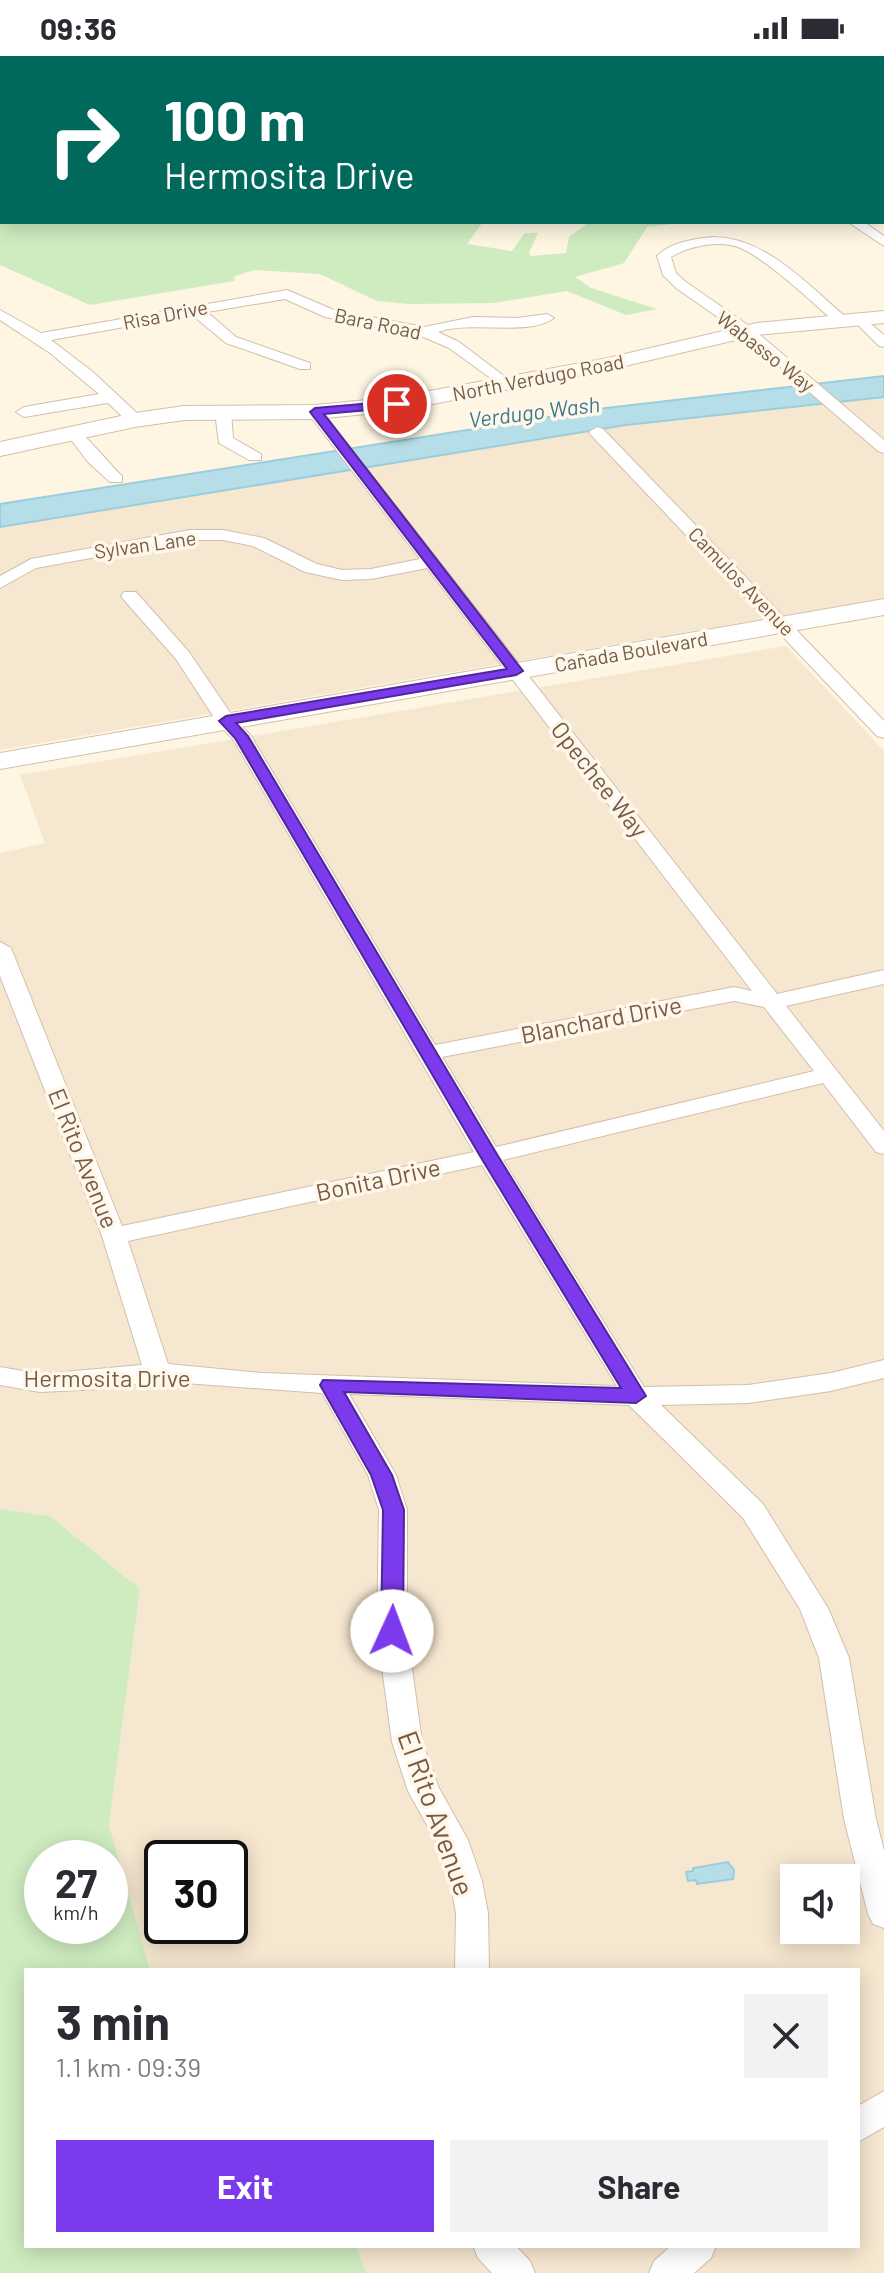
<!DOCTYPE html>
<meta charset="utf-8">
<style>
:root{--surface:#fff;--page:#f2f2f3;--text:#2b2b33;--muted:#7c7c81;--accent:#7c3aed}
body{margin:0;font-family:Barlow,sans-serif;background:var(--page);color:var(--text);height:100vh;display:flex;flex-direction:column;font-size:30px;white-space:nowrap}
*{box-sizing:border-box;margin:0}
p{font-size:26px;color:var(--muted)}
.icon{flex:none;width:44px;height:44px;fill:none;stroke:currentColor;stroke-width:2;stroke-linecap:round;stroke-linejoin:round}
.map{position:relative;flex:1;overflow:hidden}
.sheet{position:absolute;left:24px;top:1912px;width:836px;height:280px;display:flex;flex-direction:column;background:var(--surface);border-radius:0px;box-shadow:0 4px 20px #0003}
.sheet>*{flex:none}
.banner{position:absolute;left:0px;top:0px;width:884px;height:168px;box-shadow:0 4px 20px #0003;background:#00695c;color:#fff;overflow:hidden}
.tools{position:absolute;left:780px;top:1808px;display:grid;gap:16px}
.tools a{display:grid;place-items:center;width:80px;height:80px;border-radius:0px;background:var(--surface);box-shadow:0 4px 20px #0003;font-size:40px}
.speed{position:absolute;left:24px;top:1784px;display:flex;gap:16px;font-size:40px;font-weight:700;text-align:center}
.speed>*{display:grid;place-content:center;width:104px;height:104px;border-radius:50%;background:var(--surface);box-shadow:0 4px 20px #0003;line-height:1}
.speed small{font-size:20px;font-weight:400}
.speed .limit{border:4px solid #111;border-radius:12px;background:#fff;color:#111}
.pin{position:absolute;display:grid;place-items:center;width:68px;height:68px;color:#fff;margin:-34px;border:4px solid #fff;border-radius:50%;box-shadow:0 2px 8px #0007}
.me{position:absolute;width:88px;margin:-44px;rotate:2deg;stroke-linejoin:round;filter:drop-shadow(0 0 6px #0008)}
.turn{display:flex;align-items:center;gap:28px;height:168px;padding:0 32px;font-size:36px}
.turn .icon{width:104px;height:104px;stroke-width:2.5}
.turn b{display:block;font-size:56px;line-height:68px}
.round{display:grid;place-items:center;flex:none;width:84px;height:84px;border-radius:0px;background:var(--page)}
.headline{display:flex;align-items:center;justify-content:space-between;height:136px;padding:0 32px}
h1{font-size:48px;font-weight:700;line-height:60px}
.action{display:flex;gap:16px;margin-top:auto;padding:16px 32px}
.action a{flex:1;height:92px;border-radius:0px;background:var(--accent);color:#fff;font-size:32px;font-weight:700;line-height:92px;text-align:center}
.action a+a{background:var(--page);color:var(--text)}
.status{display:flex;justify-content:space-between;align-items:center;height:56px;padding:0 40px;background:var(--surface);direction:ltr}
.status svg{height:22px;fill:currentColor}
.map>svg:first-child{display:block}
.residential{fill:#f6e7d0;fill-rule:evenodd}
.green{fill:#cfecc0;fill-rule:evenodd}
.water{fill:#b5dee8;stroke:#9bcddb;stroke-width:2}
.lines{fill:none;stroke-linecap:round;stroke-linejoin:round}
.street-casing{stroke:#d2bfab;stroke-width:2}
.secondary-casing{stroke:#d5bfa8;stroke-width:2}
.highway-casing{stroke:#ded8d3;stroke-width:2}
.street{fill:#fff;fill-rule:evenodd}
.secondary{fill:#fff;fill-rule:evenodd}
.highway{fill:#fcb695;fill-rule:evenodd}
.route{fill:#7c3aed;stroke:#51269a;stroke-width:2}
.labels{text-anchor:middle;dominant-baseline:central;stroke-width:7;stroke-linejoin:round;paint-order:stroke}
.far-street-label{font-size:20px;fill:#775b47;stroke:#fff8ea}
.far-water-label{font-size:22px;font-style:italic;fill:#3f7a8c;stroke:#fff8ea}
.street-label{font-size:24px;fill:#775b47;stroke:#fff8ea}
.near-street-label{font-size:28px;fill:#775b47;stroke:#fff8ea}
</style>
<div class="status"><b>09:36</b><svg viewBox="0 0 49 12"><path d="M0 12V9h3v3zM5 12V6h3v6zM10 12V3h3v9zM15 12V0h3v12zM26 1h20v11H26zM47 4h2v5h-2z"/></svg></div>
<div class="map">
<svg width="884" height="2217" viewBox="0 0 884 2217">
<rect width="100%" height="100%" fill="#fef5e2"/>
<path class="residential" d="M884,341V542L0,694V471L626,369Z
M786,590L884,695V2217H359L350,2190H858V1914H150L109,1769L140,1533L50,1460L0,1453V797L45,787L20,719ZM162,1802H230V1870H162ZM794,1822H846V1874H794Z"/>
<path class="green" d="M0,0H884V1L2,2V5Z
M0,30L2,166H483L467,188L512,195L525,177H538L529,197L531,200L566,197L569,181L589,166H692L647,171L624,207L575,221L591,232L657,253L626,259L567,235L494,247L408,248L377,245L320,218L255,214L235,220L234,225L90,249L0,209Z
M0,1453L50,1460L140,1533L109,1769L150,1914H26V2190H356L366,2217H0ZM110,1802V1870H42V1802Z"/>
<path class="water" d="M884,320V341L626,369L0,471V448L606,352Z
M728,1806L734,1814L733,1823L697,1828L696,1824L688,1825L686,1816L693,1815V1812Z"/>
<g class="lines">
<defs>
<path id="street" d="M882,87H884V95H882Z
M0,107L2,108V116L0,115Z
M848,166H864L884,180V190Z
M713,181C766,181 809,230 847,262V268H837C813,247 766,202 738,191C718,184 689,190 671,201L676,217L686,226L752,272L884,384V397L878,395L742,278L676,232L663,219L657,200C671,186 694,183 713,181Z
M287,234L334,254L424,271L473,261L517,262L547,258L554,262C529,281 471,264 438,276L459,286L512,326L515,329L507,334L449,292L421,280L325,261L285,243L207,256L236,281L310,307V313H300L226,287L192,259L51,284L93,316L141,361V367H129L108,347L24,361L16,356L24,351L99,338L50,297L0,264V254L41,277Z
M860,259L884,279V291L879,290L855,266L853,263Z
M223,351L231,356L233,382L261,398V404H249L219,387L215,356Z
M315,351L320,353L777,938L884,914V928L786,950L884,1075V1098L876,1096L823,1027L503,1104L644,1331L748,1329L831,1317L884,1304V1322L831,1335L748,1347L661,1349L763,1448L828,1552L849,1602L876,1763L884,1795V1872L873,1868L868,1858L844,1763L819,1602L800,1553L743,1462L629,1349L349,1338L396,1419L407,1454V1575L422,1686L439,1732L468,1784L482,1825L488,1857L489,1914H455L456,1857L450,1825L437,1787L408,1735L392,1686L377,1575L379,1454L368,1419L322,1337L157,1325L103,1333L40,1336L0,1329V1311L40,1318L142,1309L102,1180L0,920V886L11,892L122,1170L474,1096L233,683L219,669L176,603L124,544L121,540L124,536H136L189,596L233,661L251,680L435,989L734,931L752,935L427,512L371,523L342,524L305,516L253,490L223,484H190L36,512L0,532V520L31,503L190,474H223L264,482L317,508L342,514L371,513L420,503L307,356ZM734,945L764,951L814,1015L496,1091L442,1001ZM482,1109L617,1330L262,1317L168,1308L128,1185Z
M597,371L603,373L884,665V682L877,680L591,379L589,376Z
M74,372C84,376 111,410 122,420V426H110L88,406L66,377Z
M884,2035V2071L858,2086V2050Z
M473,2190H516L530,2205L535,2217H492L478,2202Z
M671,2190H716L711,2202L694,2217H649L654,2205Z"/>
<path id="secondary" d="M884,255V267L757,279L608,314L397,355L315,363L184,364L135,371L0,400V386L135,357L184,350L315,349L397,341L608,302L757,267Z
M884,543V559L0,713V697Z"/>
<path id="highway" d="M0,6H2V18H0Z
M882,13H884V25H882Z"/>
</defs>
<use href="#street" class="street-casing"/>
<use href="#secondary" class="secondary-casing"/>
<use href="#highway" class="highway-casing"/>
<use href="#street" class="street"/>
<use href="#secondary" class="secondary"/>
<use href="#highway" class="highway"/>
</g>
<path class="route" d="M397,345L403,348L401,351L324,358L523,615L516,619L236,667L248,680L498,1100L646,1340L636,1347L344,1336L392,1419L404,1454L403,1575L400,1581L392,1584L385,1581L381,1575L383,1454L371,1419L320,1329L323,1324L621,1332L480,1100L235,682L219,665L226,660L507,613L310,356L315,352Z"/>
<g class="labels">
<g class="far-street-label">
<text transform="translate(165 258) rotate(-11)">Risa Drive</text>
<text transform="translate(378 267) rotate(12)">Bara Road</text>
<text transform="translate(766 295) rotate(38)">Wabasso Way</text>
<text transform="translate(538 321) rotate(-11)">North Verdugo Road</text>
<text transform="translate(145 488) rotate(-8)">Sylvan Lane</text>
<text transform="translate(742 525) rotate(46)">Camulos Avenue</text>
<text transform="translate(631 595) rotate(-10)">Cañada Boulevard</text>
</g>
<g class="far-water-label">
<text transform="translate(534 355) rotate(-7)">Verdugo Wash</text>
</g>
<g class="street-label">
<text transform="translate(600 723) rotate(52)">Opechee Way</text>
<text transform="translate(601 963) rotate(-11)">Blanchard Drive</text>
<text transform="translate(84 1102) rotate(68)">El Rito Avenue</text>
<text transform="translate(378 1123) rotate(-12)">Bonita Drive</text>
<text x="107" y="1321">Hermosita Drive</text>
</g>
<g class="near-street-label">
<text transform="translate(437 1757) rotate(70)">El Rito Avenue</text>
</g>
</g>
</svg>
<div class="tools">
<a><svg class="icon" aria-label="sound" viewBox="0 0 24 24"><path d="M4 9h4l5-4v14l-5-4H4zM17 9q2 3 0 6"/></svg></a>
</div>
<div class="speed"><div>27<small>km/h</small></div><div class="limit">30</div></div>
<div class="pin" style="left:397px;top:348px;background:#d93025"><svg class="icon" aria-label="arrive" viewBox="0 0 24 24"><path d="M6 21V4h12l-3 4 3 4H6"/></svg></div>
<svg class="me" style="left:392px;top:1575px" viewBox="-20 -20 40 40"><circle r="19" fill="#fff"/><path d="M0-13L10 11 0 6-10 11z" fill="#7c3aed"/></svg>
<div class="banner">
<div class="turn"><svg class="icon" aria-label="right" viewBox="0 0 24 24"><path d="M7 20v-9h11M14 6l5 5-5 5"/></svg><div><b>100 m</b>Hermosita Drive</div></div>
</div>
<section class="sheet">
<div class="headline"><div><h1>3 min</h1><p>1.1 km · 09:39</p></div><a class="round"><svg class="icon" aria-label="close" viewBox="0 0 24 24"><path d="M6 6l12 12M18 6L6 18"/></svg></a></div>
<div class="action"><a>Exit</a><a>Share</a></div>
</section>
</div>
